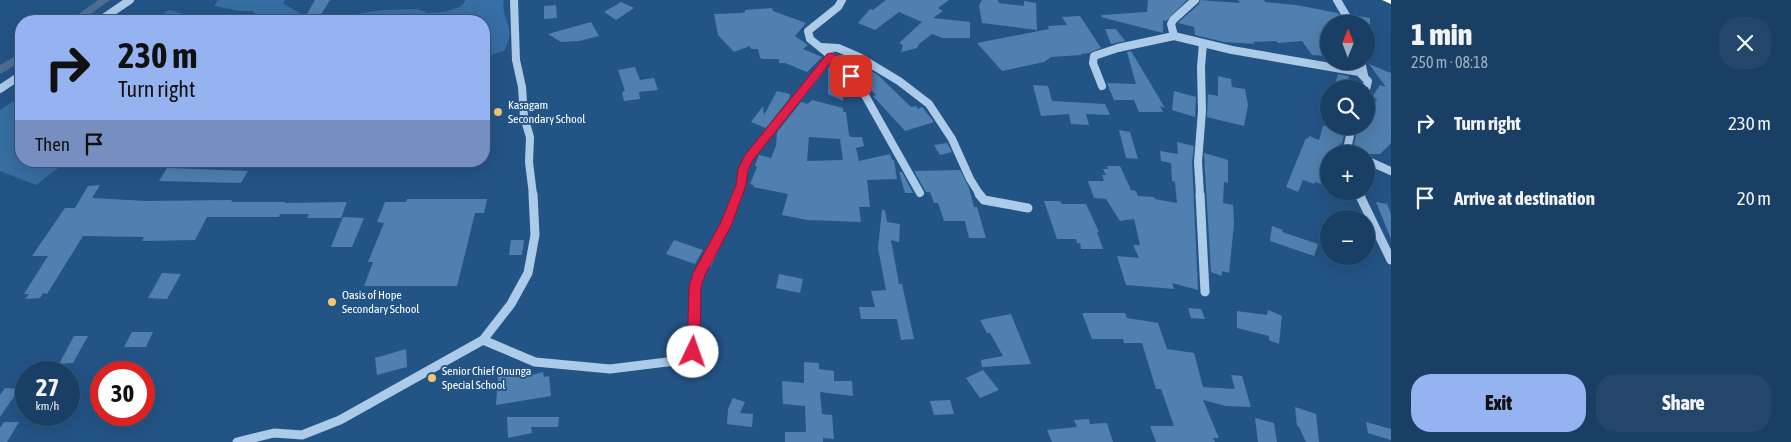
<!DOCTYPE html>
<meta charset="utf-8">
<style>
:root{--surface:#1a3f64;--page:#23466a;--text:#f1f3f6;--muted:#9fafbf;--line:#385878;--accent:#95b2f1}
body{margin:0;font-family:"Asap Condensed",sans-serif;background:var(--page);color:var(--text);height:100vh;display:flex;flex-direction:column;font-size:19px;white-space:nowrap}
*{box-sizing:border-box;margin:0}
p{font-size:16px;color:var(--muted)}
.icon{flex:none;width:28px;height:28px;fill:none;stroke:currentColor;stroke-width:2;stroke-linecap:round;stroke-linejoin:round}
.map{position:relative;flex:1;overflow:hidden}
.side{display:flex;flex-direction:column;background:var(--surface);width:400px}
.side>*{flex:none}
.top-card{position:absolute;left:15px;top:15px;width:475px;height:152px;border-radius:20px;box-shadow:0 5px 20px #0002,0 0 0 1px var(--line);background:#95b2f1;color:#111;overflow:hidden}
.needle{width:32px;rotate:1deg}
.fabs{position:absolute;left:1320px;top:15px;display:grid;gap:10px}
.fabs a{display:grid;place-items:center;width:55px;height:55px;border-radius:50%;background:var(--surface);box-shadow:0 5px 20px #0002,0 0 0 1px var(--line);font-size:25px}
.speed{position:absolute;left:15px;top:361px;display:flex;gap:10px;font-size:25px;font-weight:700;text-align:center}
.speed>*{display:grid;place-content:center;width:65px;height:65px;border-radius:50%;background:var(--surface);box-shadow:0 5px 20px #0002,0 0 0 1px var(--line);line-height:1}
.speed small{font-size:12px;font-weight:400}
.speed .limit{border:8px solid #d22;background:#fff;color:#111}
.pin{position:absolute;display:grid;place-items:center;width:42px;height:42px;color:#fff;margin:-21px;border-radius:10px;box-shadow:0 2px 8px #0006}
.me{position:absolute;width:55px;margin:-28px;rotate:3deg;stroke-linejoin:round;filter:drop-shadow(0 0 4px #0008)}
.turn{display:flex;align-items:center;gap:18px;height:105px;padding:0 20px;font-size:22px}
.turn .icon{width:65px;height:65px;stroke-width:2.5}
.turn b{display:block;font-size:35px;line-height:42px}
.then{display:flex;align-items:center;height:48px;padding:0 20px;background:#0003;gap:10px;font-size:19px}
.round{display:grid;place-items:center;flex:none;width:52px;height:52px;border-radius:20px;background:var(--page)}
.head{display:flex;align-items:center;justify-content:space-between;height:85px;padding:0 20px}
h1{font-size:30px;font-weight:800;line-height:38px}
.primary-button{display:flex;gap:10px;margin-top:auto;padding:10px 20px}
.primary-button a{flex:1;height:58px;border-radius:20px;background:var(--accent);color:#111;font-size:20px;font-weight:800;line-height:58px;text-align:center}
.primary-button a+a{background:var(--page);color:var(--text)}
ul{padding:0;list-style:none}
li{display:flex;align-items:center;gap:15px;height:75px;padding:0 20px}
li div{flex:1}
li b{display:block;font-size:19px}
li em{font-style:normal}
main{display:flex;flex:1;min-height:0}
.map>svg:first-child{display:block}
.green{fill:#376ea3}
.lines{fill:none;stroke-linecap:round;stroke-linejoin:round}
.canal{fill:#4b6e91;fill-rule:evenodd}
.building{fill:#5080b0;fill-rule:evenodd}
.minor-far1{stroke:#accbe9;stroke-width:8}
.minor{stroke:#accbe9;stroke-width:9}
.highway{fill:#fff;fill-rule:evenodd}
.route{fill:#e11d48;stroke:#92132f}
.poi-dot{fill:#f4c66f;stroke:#235486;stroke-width:2}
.labels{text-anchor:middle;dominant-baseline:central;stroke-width:4;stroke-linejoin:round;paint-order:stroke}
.poi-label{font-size:12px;fill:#fff;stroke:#235486;text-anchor:start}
</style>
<main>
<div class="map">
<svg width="1391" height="442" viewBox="0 0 1391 442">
<rect width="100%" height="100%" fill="#235486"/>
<path class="green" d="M218,0H285L283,3L301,14L294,21H238L236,18L255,14L253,11H240L214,6Z
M466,0H504C500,21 518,25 504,51L484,57V21H337L331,18L381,10L417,9L428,13L443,12L460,7Z
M169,10L191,16L184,21H152Z
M21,96V161H67L36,185L0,171V110Z"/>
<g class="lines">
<path class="canal" d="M98,0H110L81,21H69Z
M21,53V62L0,74V65Z"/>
</g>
<path class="building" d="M315,0H330L317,21H303Z
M886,0H949L938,8L943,11L933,18L970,22V38H943L932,34L919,44L917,48L901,52L903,45L899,43L922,22L899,12L875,30L858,23L870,9L873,10Z
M982,0H998L999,3L1024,6V1L1036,3L1037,30L982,23L979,5Z
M1148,0H1187L1166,21L1163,20V33L1101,17L1102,15L1147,12Z
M1200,0L1240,3L1238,0H1264L1265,2L1296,5L1338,13L1344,24H1329V56L1312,55L1302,41L1278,43L1276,41L1253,42L1255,44L1224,42L1195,35L1194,27L1178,23L1199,4Z
M621,2L634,8L616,20L604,12Z
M556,5L557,18L544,19V6Z
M772,8L773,11L806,23L795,36L808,45L803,49L822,57L807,72L785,63H779V59H763L760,58L758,49H751L750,46L734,52L718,35L714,14L741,13L745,12V10Z
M1352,15L1370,18V24H1357Z
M1080,16L1101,48L1089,53L1081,54L1082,55L1051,57L1044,62L1002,71L977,43L1049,29L1048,26L1067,25L1062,17Z
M591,22L599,36L579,41L561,42L548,34Z
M1105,29H1116L1125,41L1111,44Z
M1131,51L1165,108L1160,106L1163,112H1139L1134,100H1114L1107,83L1136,84L1127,52Z
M1369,64L1391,73V143L1380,154H1365L1353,149L1358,126H1366V115L1377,99L1372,97L1380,85L1386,87Z
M831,65L840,77H843V101L828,94V68Z
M635,67L640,80L654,78L658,90L639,92L640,99L624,101L622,92L625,91L618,70Z
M865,67L878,75L911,107L916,106L918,109L922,107L934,122L905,131L873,96L876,95L853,72Z
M1338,74L1349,76L1346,88L1335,84Z
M1218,76L1231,79L1232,87L1245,89L1248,105L1244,126L1207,117L1208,94L1218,96Z
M1033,85L1048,86L1052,101L1105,104L1110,115L1086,114L1089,125L1071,124L1069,114L1041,116Z
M777,91L790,94L789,99L766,128L751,122L763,106L764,115Z
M1174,91L1196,97L1195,117L1172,110Z
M812,100L843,108V112H846L849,135L851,137H862L864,146L856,148L859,161L890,154L892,160H894L897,179L867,180L870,207H859L861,222L807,220L782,215L788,194L753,187L754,185L750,184L757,167L755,166L759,155L771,158L776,146L777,132L801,102L808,104ZM809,137L840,139L843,160L807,161Z
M1323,126H1346L1342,144L1340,143L1338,154H1329V170L1326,169L1321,184L1315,182L1314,184L1303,180L1298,192L1286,187L1306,138L1308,139L1309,136L1319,140Z
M1119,130L1130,132L1138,159L1126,158Z
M1177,142L1194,146L1192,162L1198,290L1172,283L1174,289L1126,285L1117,256L1139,258L1133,245H1140L1134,219L1120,221L1106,199L1094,198L1088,181H1104L1102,175H1106L1103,169H1108L1107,166H1120L1131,190L1136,191L1138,196L1154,197L1155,199L1177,203L1175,182L1172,181L1171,163L1161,161L1160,151L1178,154Z
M947,143L952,152L940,155L934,145Z
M1204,153L1228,160V183L1224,182L1223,203L1233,205L1234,224L1229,273L1222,271V276L1211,272Z
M167,168L248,171L241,183L159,181Z
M960,170L969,188L974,207H977L986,238H969L965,221H944L938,203H934L930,192H926L914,171Z
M899,172H902L913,193H905Z
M100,185L92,198L146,201L232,200L231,202H285V203L347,202L341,218H307L309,214H280L279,217H207L195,240L142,241L144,237L83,236L47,294L43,293L40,298L25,299L29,294H24L48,256H32L65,208H75L88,186Z
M407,199H487L484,213H475L457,286H364L373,262H368L384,223L377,222L385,202H406Z
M1044,201H1060L1062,204H1086L1099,232H1097L1103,249H1081L1080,243H1077L1076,239H1057Z
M1376,202L1387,204L1391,214V239Z
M882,210H885L887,222L900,224L899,242L891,240L899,284H902L914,339L901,340L897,319H861L859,307H875L871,291L886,290L878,248Z
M343,217L364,218L352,247H331Z
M1272,226L1283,230L1282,232L1318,244L1314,256L1270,241Z
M511,240H524L522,255H509Z
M674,240L703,250L695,264L666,254Z
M162,273L181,274L167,299L148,298Z
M779,274L803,279L800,293L776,288Z
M1188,308L1201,309L1205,319L1191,318Z
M1268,310L1282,316L1279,344L1269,340V336L1237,328V311L1267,315Z
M1082,313H1125L1127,318L1158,323L1167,349L1194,353L1203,387L1235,389L1231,375L1242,376L1251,407L1226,406L1203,400L1219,438H1213L1215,442H1156L1150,426H1174L1161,389H1156L1142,343H1124L1123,339H1092Z
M1011,314L1031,364L982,367L981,360L1003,356L990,333H987L980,320Z
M132,332H153L146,347H124Z
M74,336H88L73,363L59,364Z
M406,349L407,367L377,375L375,358Z
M804,362L819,363V369L834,371V381H852L853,396L820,392L822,414L832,415L834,439L823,438V442H785V432H806L805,406L783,404L782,381L804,383Z
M983,370L999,390L980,398L966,378Z
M526,371V377L543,372L544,377L549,376L551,396L496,405L498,376H500V373Z
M5,388L19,389L0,417V395Z
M733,398L745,402L740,413L753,414L752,427L727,424L728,409Z
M950,400L954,414L934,415L930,401Z
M1295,407L1316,414L1319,442H1306L1299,427L1297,426Z
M507,417H559L558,427H531L532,433L508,438Z
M1255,418L1274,423L1277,442H1258Z
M1089,419L1090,424L1107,423L1113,442H1052L1047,430L1077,427L1074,420Z
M4,422H19L7,442H0V428Z
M1366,422L1391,429V440L1368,433Z"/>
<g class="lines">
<path class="minor-far1" d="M514,0L516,60L522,87L524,117L530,137L529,162L533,195
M1337,0L1351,24
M99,21L130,0
M1174,36L1171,24L1173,20L1195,0
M822,47L838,48L859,57L899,81L929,104L952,139L970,179L980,195
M831,56L862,90L920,193
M1361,61L1364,75
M1102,86L1093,63L1094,56L1118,48L1174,36L1232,50L1359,72L1368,81L1366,89
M0,89L21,75
M1346,154L1352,126
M1366,160L1391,171
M1357,191L1359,195
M737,195C742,183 742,170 749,158L831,56L810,39L808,31L838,7L842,0
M1200,195L1198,162L1202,111L1201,67L1203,43"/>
<path class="minor" d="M979,194L984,200L1028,208
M1200,194L1205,292
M1359,194L1391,260
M483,340L535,362L610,369L675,361L693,352L695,287L699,273L707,263L726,224L737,194
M237,442L274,433L302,435L340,420L483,340L511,304L528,273L535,235L533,194"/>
<path class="highway" d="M1382,0H1391V4Z"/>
</g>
<path class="route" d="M831,53L834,54L856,76L851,79L848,78L831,62L753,160L748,169L746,185L732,224L705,275L701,287L700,352L698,356L693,358L689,356L687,352L689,287L693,273L720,224L736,185L738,169L745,155L827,54Z"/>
<g class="poi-dot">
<circle cx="498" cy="112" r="5"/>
<circle cx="332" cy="302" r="5"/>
<circle cx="432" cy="378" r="5"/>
</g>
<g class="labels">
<g class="poi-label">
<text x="508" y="105">Kasagam<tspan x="508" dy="14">Secondary School</tspan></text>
<text x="342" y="295">Oasis of Hope<tspan x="342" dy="14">Secondary School</tspan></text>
<text x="442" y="371">Senior Chief Onunga<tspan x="442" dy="14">Special School</tspan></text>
</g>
</g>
</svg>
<div class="fabs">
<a><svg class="needle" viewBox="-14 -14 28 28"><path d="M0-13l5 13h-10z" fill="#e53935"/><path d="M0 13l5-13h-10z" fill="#9fafbf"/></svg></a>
<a><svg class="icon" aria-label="search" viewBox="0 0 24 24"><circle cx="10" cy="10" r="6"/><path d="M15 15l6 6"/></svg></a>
<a>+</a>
<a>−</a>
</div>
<div class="speed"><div>27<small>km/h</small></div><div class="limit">30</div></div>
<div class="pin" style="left:851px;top:76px;background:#d93025"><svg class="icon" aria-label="arrive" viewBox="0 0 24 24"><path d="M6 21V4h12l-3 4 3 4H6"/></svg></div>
<svg class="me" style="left:693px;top:352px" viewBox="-20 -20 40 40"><circle r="19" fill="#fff"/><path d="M0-13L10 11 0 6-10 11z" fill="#e11d48"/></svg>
<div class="top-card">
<div class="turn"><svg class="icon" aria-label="right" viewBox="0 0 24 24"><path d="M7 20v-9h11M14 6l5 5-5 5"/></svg><div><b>230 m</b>Turn right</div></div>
<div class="then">Then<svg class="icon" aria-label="arrive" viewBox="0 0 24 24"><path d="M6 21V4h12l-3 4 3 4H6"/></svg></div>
</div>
</div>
<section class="side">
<div class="head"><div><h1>1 min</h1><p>250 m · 08:18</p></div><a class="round"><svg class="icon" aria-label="close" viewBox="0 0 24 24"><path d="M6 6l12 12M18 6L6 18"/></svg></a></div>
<ul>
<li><svg class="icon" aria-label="right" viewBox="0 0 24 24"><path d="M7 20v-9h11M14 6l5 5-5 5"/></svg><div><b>Turn right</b></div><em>230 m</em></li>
<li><svg class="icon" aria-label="arrive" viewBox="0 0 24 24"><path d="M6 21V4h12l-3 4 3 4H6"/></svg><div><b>Arrive at destination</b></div><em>20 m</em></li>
</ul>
<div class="primary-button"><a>Exit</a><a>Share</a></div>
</section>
</main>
